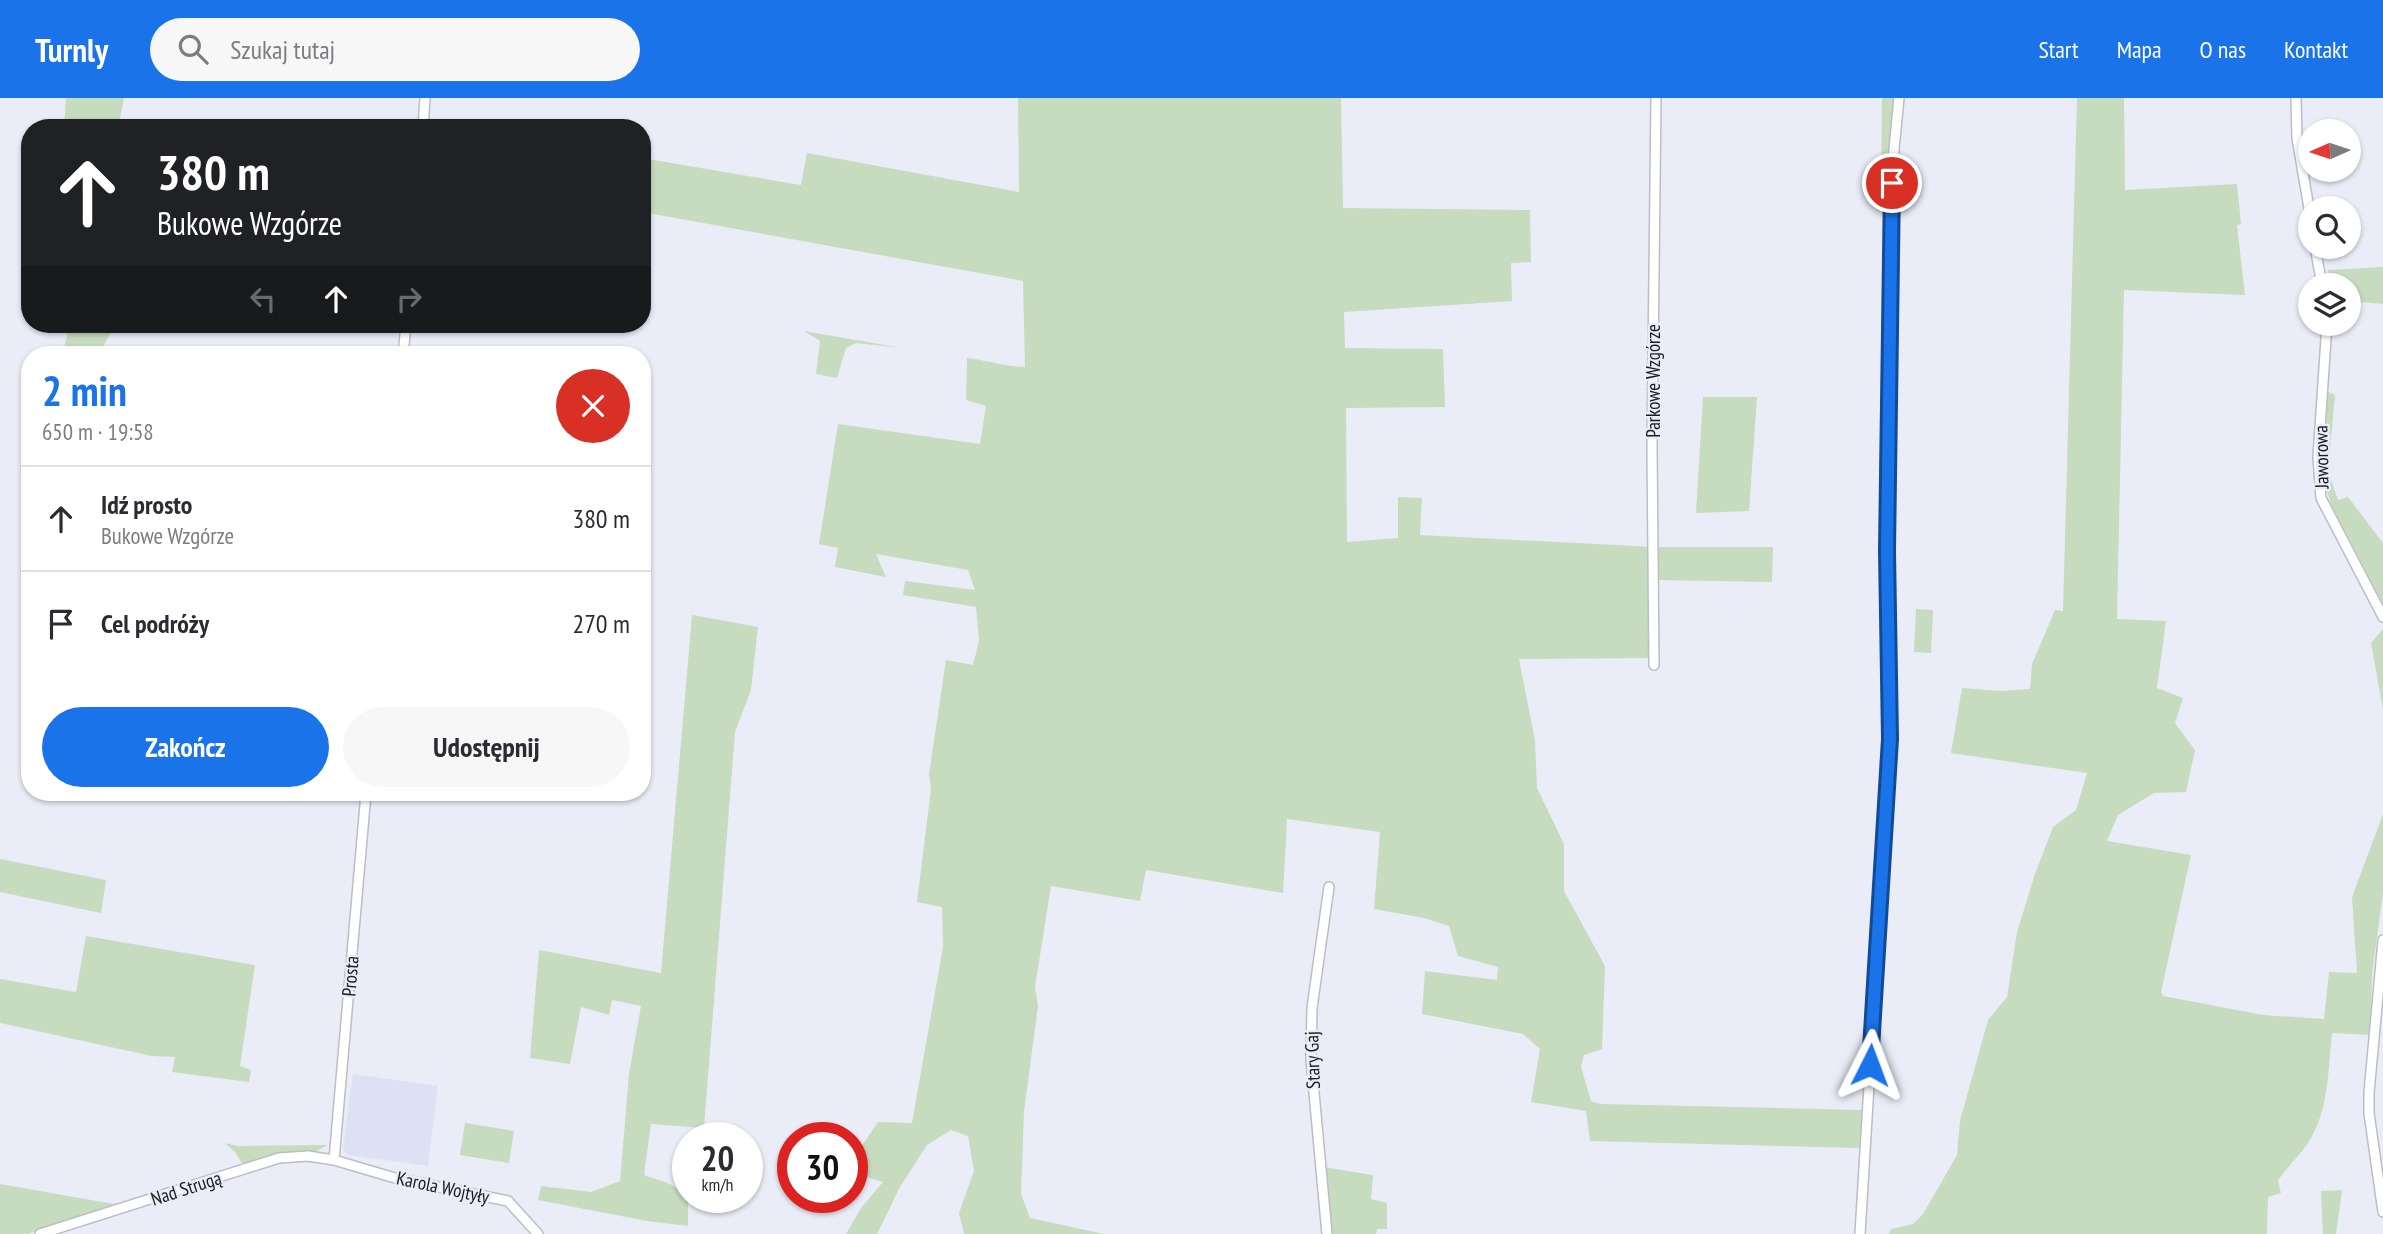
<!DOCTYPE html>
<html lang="pl">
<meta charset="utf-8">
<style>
:root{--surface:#fff;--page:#f7f7f7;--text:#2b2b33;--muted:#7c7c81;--line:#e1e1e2;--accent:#1a73e8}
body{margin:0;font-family:"PT Sans Narrow",sans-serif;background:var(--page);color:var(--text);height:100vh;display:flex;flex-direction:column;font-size:26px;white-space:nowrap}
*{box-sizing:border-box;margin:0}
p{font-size:23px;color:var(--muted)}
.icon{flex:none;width:38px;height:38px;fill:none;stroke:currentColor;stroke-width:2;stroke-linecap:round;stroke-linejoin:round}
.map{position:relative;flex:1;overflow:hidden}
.side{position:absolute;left:21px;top:248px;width:630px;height:455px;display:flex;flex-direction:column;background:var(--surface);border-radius:28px;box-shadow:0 2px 5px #0004}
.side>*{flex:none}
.hud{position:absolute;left:21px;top:21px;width:630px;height:214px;border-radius:28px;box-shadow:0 2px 5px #0004;background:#202124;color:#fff;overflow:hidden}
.needle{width:46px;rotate:267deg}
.tools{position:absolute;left:2298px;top:21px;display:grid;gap:14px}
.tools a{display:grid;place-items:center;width:63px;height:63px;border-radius:50%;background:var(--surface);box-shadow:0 2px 5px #0004;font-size:35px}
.speed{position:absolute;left:672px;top:1024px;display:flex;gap:14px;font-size:35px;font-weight:700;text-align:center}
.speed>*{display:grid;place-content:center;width:91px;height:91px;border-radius:50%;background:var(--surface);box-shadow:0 2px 5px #0004;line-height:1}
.speed small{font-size:18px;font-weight:400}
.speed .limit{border:10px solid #d22;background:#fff;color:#111}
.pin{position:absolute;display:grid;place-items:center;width:60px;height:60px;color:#fff;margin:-30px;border:4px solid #fff;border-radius:50%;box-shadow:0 2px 7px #0007}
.me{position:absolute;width:77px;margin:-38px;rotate:3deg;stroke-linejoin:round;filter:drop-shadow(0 0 5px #0008)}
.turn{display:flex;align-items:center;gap:24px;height:147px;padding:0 21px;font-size:32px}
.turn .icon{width:91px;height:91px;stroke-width:2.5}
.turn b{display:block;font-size:49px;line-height:60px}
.lanes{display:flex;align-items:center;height:66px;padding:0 21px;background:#0003;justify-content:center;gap:35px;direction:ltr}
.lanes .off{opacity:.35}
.round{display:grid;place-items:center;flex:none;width:74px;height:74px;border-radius:37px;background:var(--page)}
.overview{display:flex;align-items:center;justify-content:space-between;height:119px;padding:0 21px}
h1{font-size:42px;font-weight:700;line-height:52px;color:var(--accent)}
.action{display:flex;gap:14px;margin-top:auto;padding:14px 21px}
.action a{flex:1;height:80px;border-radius:42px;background:var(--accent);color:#fff;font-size:28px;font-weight:700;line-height:80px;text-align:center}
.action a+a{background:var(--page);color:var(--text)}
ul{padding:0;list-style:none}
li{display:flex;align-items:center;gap:21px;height:105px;padding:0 21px;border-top:2px solid var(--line)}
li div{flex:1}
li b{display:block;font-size:26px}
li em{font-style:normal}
header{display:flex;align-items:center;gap:42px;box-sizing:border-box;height:98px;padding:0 35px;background:var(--accent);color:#fff}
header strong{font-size:33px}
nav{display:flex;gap:38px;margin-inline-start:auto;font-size:24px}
.search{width:490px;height:63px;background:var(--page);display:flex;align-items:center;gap:18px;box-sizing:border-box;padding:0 24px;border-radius:38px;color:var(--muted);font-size:26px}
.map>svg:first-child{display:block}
.built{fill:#dde1f3}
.green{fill:#c7dbbe}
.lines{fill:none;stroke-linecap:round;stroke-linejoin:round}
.minor-casing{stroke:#bbbdc7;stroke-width:12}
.minor{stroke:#fff;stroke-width:9}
.route-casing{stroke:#114b97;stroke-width:18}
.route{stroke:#1a73e8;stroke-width:12}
.labels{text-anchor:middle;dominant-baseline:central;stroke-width:5;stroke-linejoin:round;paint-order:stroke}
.street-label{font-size:19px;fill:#1a1b1f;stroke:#eaedf7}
</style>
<header>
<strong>Turnly</strong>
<div class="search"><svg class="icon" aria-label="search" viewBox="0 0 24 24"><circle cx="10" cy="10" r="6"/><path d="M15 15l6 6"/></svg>Szukaj tutaj</div>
<nav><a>Start</a><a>Mapa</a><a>O nas</a><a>Kontakt</a></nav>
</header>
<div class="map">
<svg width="2383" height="1136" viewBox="0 0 2383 1136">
<rect width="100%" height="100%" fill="#eaedf7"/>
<path class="built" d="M353,976L438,988L428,1068L348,1057L343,1051Z"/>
<path class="green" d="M66,0H124L118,30H64Z
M1018,0H1341L1343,110L1530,112L1531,164L1511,165L1512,203L1344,214L1345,250L1443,251L1445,309L1346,310L1347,444L1398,440V399L1422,400L1420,437L1654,449H1773L1772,484L1658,482L1660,560L1519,561L1535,642L1537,690L1564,746V793L1605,868L1602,951L1584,957L1581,969L1591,1003L1600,1006L1863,1012L1859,1050L1590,1043L1586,1013L1531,1004L1540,951L1523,936L1422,916L1425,873L1497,882L1498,869L1458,858L1449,828L1424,820L1374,811L1380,734L1287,721L1283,795L1146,772L1140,803L1051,788L1035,889L1038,908L1024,1014L1021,1096L1030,1120L1104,1136H964L959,1115L974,1073L968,1038L951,1032L927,1047L900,1089L877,1136H846L861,1110L883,1084L864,1078L852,1085V1062L878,1024L912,1025L943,849L942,809L917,804L931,691L929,676L946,562L973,567L979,543L976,509L903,497L905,483L975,492L968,472L876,456L886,479L835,469L838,450L819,446L838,326L980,346L986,308L966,302L967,260C988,262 1004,269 1025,269L1023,183L642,114V60L801,87L807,55L1019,94Z
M1882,0H1897L1890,46L1886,106L1881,107Z
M2077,0H2124L2125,92L2237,86L2241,126L2237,127L2245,197L2124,192L2117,521L2166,523L2157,590L2183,600L2175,625L2195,652L2186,694L2154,695L2118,717L2107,743L2191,757L2161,894L2163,898L2263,917L2324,921L2329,874L2357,875L2352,799L2383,716V795L2372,876L2370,937L2332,935C2328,972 2329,1013 2308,1045C2299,1059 2286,1069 2278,1083L2281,1095L2268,1099L2267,1136H1889L1891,1131L1913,1126L1923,1116L1957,1057L1960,1023L1988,922L2007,899L2017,834L2035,776L2053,729L2076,712L2087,675L1951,655L1962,590L2001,593L2030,591L2032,566L2055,512L2063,513Z
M2383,169V206L2349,203L2348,187H2331L2328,172Z
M70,226H111L112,233L98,257H62Z
M804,233L902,250L856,245L846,250L837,280L816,276L820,243Z
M2328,294L2335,297L2328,373L2338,402L2348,399L2383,445V506L2331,406L2323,379Z
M1703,299H1757L1749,413L1696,415Z
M1916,511L1933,512L1931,555L1914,554Z
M692,517L758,529L751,592L735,634L704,1030L651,1026L644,1077L668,1085L688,1097V1128L647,1123L538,1102L541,1088L591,1094L620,1083L629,976L641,908L612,902L609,917L581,909L570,966L530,960L539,852L661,875Z
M2383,531V612L2371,545Z
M0,761L106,782L101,815L0,794Z
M86,838L255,867L240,968L251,972L249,984L172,974L175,959L152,958L0,925V881L76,894Z
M465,1025L514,1033L509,1065L460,1057Z
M225,1045L238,1048L328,1047L315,1054L284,1056L243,1067L235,1054Z
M1323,1069L1373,1077L1371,1101L1387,1105V1131H1377L1376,1136H1330Z
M0,1086L114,1106L28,1136H0Z
M2342,1092L2336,1136H2323L2321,1093Z"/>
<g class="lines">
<defs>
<path id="minor" d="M2296,0L2297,40L2310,116
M423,30L425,0
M2315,149L2322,187
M2327,226L2318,359L2321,400L2383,519
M403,257L406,226
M1654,567L1652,349L1656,0
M2383,842L2369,995V1015L2383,1114
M334,1062L366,695
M40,1136L279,1060L308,1058L334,1062L395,1080L508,1103L538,1136
M1327,1136L1311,962L1312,910L1329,789
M1860,1136L1890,641L1887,453L1890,246L1893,62L1899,0"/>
</defs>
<use href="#minor" class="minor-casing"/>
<use href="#minor" class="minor"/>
</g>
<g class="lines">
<defs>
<path id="route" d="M1870,967L1890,641L1887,453L1892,85"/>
</defs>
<use href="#route" class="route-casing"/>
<use href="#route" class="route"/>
</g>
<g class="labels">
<g class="street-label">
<text transform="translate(1653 283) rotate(-90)">Parkowe Wzgórze</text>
<text transform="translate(2321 359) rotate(-91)">Jaworowa</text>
<text transform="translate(350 878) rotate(-85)">Prosta</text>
<text transform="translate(1312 962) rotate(-92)">Stary Gaj</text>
<text transform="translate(443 1089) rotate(12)">Karola Wojtyły</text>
<text transform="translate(186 1090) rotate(-18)">Nad Strugą</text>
</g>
</g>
</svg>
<div class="tools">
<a><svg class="needle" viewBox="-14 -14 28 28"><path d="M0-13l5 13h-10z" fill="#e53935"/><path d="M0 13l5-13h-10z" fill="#7c7c81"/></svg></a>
<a><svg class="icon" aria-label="search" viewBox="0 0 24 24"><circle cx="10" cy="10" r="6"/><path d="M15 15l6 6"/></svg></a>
<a><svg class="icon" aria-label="layers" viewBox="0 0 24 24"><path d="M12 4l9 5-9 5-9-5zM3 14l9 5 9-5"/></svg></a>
</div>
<div class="speed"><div>20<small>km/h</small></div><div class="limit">30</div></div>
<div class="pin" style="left:1892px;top:85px;background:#d93025"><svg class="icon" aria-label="arrive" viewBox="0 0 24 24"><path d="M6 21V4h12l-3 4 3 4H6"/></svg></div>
<svg class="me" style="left:1870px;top:967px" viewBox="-20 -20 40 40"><path d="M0-17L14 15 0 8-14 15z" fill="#1a73e8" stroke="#fff" stroke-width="4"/></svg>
<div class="hud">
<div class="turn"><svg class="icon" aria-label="ahead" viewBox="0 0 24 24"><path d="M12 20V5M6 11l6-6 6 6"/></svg><div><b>380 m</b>Bukowe Wzgórze</div></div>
<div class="lanes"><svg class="icon off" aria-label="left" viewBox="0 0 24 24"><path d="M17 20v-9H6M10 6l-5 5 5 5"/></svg><svg class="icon" aria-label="ahead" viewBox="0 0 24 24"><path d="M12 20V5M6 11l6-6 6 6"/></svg><svg class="icon off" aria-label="right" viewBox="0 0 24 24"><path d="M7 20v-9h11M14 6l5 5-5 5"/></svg></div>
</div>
<section class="side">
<div class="overview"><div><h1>2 min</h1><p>650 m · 19:58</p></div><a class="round" style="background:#d93025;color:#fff"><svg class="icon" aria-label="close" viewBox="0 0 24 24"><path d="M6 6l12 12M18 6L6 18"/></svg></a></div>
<ul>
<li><svg class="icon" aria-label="ahead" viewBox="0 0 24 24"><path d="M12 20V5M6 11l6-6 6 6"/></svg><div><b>Idź prosto</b><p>Bukowe Wzgórze</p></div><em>380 m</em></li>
<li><svg class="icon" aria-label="arrive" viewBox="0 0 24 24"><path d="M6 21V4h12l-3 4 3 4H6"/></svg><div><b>Cel podróży</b></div><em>270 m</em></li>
</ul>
<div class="action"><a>Zakończ</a><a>Udostępnij</a></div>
</section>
</div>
